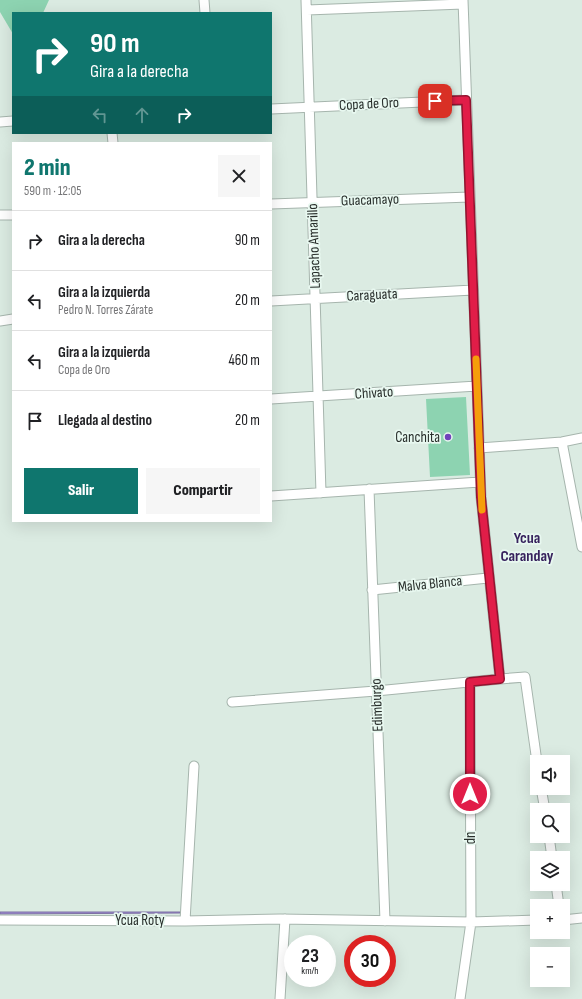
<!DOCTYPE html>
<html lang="es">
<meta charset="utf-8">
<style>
:root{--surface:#fff;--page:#f6f6f6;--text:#202124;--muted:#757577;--line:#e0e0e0;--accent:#0f766e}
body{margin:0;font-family:"Sofia Sans Condensed",sans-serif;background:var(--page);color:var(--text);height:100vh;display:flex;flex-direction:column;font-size:15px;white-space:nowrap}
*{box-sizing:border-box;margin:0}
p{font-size:13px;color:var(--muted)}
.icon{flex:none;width:22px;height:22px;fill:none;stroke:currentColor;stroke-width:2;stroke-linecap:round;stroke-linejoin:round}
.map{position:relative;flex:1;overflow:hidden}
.drawer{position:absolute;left:12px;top:142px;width:260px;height:380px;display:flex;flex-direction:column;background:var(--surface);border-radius:0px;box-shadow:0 4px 16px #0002}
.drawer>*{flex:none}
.top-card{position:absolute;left:12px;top:12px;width:260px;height:122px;border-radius:0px;box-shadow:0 4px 16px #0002;background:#0f766e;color:#fff;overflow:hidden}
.controls{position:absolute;left:530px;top:755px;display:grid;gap:8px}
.controls a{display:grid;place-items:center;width:40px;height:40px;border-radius:0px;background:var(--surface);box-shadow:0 4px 16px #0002;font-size:20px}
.speed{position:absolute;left:284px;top:935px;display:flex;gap:8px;font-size:20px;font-weight:700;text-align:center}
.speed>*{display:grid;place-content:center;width:52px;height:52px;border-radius:50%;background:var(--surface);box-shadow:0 4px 16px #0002;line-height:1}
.speed small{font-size:10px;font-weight:400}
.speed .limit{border:6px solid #d22;background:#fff;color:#111}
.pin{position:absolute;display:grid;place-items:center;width:34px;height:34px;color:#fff;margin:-17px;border-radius:8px;box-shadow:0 2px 6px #0006}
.me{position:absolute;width:44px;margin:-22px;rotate:0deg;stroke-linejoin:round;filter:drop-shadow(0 0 3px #0008)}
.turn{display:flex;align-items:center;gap:14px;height:84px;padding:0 12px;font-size:18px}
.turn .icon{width:52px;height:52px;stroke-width:2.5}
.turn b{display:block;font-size:28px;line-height:34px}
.lanes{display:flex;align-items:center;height:38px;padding:0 12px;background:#0003;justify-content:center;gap:20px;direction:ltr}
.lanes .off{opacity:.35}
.round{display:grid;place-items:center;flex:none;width:42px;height:42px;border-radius:0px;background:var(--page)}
.overview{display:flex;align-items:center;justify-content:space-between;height:68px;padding:0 12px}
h1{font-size:24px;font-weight:800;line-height:30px;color:var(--accent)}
.button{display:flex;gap:8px;margin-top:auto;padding:8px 12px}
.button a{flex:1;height:46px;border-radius:0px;background:var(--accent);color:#fff;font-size:16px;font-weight:800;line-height:46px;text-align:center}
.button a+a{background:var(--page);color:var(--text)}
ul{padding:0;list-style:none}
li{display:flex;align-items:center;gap:12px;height:60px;padding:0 12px;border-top:1px solid var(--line)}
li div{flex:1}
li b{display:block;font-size:15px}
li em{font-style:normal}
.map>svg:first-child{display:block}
.green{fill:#8dd3b1}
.water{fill:#a18cd7;stroke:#7d70a3}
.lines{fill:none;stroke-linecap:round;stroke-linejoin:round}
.street-casing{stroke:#a6b5ad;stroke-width:11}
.street{stroke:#fff;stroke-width:9}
.route-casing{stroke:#92132f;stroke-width:10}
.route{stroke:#e11d48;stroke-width:7}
.slow{stroke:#f59e0b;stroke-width:7}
.poi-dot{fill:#7043bb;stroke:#e8f8f0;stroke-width:1.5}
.labels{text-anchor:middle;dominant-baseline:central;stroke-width:3.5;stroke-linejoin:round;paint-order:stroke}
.street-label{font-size:15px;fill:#282e2b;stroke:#e8f8f0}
.poi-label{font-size:15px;fill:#282e2b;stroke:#e8f8f0;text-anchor:end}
.neighbourhood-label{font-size:16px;font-weight:bold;fill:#37225d;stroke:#e8f8f0}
</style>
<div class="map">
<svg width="582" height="999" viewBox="0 0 582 999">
<rect width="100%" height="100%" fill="#dbebe2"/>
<path class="green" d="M0,0H49L43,13H13V34L0,12Z
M466,397L470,475L430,477L426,399Z"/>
<path class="water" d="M0,912H180V913L0,914Z"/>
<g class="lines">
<defs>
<path id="street" d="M204,0L205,13
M306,0L321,493
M463,0L481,497L500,679L525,677L537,762
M307,10L463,4
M271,109L466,100
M0,122L13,121
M112,133L113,143
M271,204L470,197
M0,215H13
M271,301L473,290
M0,321L13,319
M271,399L477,386
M562,442L582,547
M479,448L562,442L582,438
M369,489L385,921
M271,496L480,482
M372,590L488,578
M232,702L376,691L500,679
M541,788L545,810
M549,836L552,858
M556,884L559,906
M0,920L185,921L280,919L471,922L537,920
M563,920L582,918
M185,921L194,766
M280,999L285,919
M460,999L471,922L470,682"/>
</defs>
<use href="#street" class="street-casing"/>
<use href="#street" class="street"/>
</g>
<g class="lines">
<defs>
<path id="route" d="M435,101L466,100L481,497L500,679L470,682V794"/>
</defs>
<use href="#route" class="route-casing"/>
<use href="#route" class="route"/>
<path class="slow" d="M476,359L482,510"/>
</g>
<circle class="poi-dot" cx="448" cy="437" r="4"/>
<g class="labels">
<g class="street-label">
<text transform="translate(369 104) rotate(-3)">Copa de Oro</text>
<text transform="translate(370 200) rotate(-2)">Guacamayo</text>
<text transform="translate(314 246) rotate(-92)">Lapacho Amarillo</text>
<text transform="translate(372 295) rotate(-3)">Caraguata</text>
<text transform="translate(374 393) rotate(-4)">Chivato</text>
<text transform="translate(430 584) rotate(-6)">Malva Blanca</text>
<text transform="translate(377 705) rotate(-92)">Edimburgo</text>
<text transform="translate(470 838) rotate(-90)">dn</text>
<text x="140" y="920">Ycua Roty</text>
</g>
<g class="poi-label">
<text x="440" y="437">Canchita</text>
</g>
<g class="neighbourhood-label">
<text x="527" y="538">Ycua<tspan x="527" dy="18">Caranday</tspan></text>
</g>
</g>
</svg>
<div class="controls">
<a><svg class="icon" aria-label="sound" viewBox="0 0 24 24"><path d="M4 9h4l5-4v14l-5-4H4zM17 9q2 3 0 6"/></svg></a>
<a><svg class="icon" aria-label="search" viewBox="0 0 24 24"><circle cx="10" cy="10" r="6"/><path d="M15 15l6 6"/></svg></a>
<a><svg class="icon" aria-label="layers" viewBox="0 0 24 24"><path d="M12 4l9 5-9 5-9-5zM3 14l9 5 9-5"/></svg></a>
<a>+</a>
<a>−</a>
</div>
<div class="speed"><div>23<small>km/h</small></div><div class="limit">30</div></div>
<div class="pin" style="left:435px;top:101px;background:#d93025"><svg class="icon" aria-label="arrive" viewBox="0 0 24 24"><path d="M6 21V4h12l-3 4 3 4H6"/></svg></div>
<svg class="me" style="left:470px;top:794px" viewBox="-20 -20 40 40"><circle r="17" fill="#e11d48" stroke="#fff" stroke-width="3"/><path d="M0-11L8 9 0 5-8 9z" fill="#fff"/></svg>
<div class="top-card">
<div class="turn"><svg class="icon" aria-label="right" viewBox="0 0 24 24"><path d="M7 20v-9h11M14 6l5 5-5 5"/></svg><div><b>90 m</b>Gira a la derecha</div></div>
<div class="lanes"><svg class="icon off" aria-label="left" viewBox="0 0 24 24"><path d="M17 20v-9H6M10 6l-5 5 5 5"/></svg><svg class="icon off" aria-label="ahead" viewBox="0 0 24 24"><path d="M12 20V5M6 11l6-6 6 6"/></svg><svg class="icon" aria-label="right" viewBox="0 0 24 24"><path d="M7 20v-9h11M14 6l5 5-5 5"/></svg></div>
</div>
<section class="drawer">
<div class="overview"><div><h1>2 min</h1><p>590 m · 12:05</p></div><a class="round"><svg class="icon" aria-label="close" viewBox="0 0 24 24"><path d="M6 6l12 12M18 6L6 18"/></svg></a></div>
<ul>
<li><svg class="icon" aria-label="right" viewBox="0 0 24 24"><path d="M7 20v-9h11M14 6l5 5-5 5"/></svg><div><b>Gira a la derecha</b></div><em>90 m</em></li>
<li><svg class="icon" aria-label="left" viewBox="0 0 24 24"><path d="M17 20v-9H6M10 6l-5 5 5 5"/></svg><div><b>Gira a la izquierda</b><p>Pedro N. Torres Zárate</p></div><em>20 m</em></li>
<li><svg class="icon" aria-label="left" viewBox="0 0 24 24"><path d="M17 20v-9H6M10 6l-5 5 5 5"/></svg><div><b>Gira a la izquierda</b><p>Copa de Oro</p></div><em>460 m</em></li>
<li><svg class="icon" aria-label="arrive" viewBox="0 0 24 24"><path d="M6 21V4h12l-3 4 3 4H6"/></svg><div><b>Llegada al destino</b></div><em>20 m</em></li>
</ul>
<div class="button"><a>Salir</a><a>Compartir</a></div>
</section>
</div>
